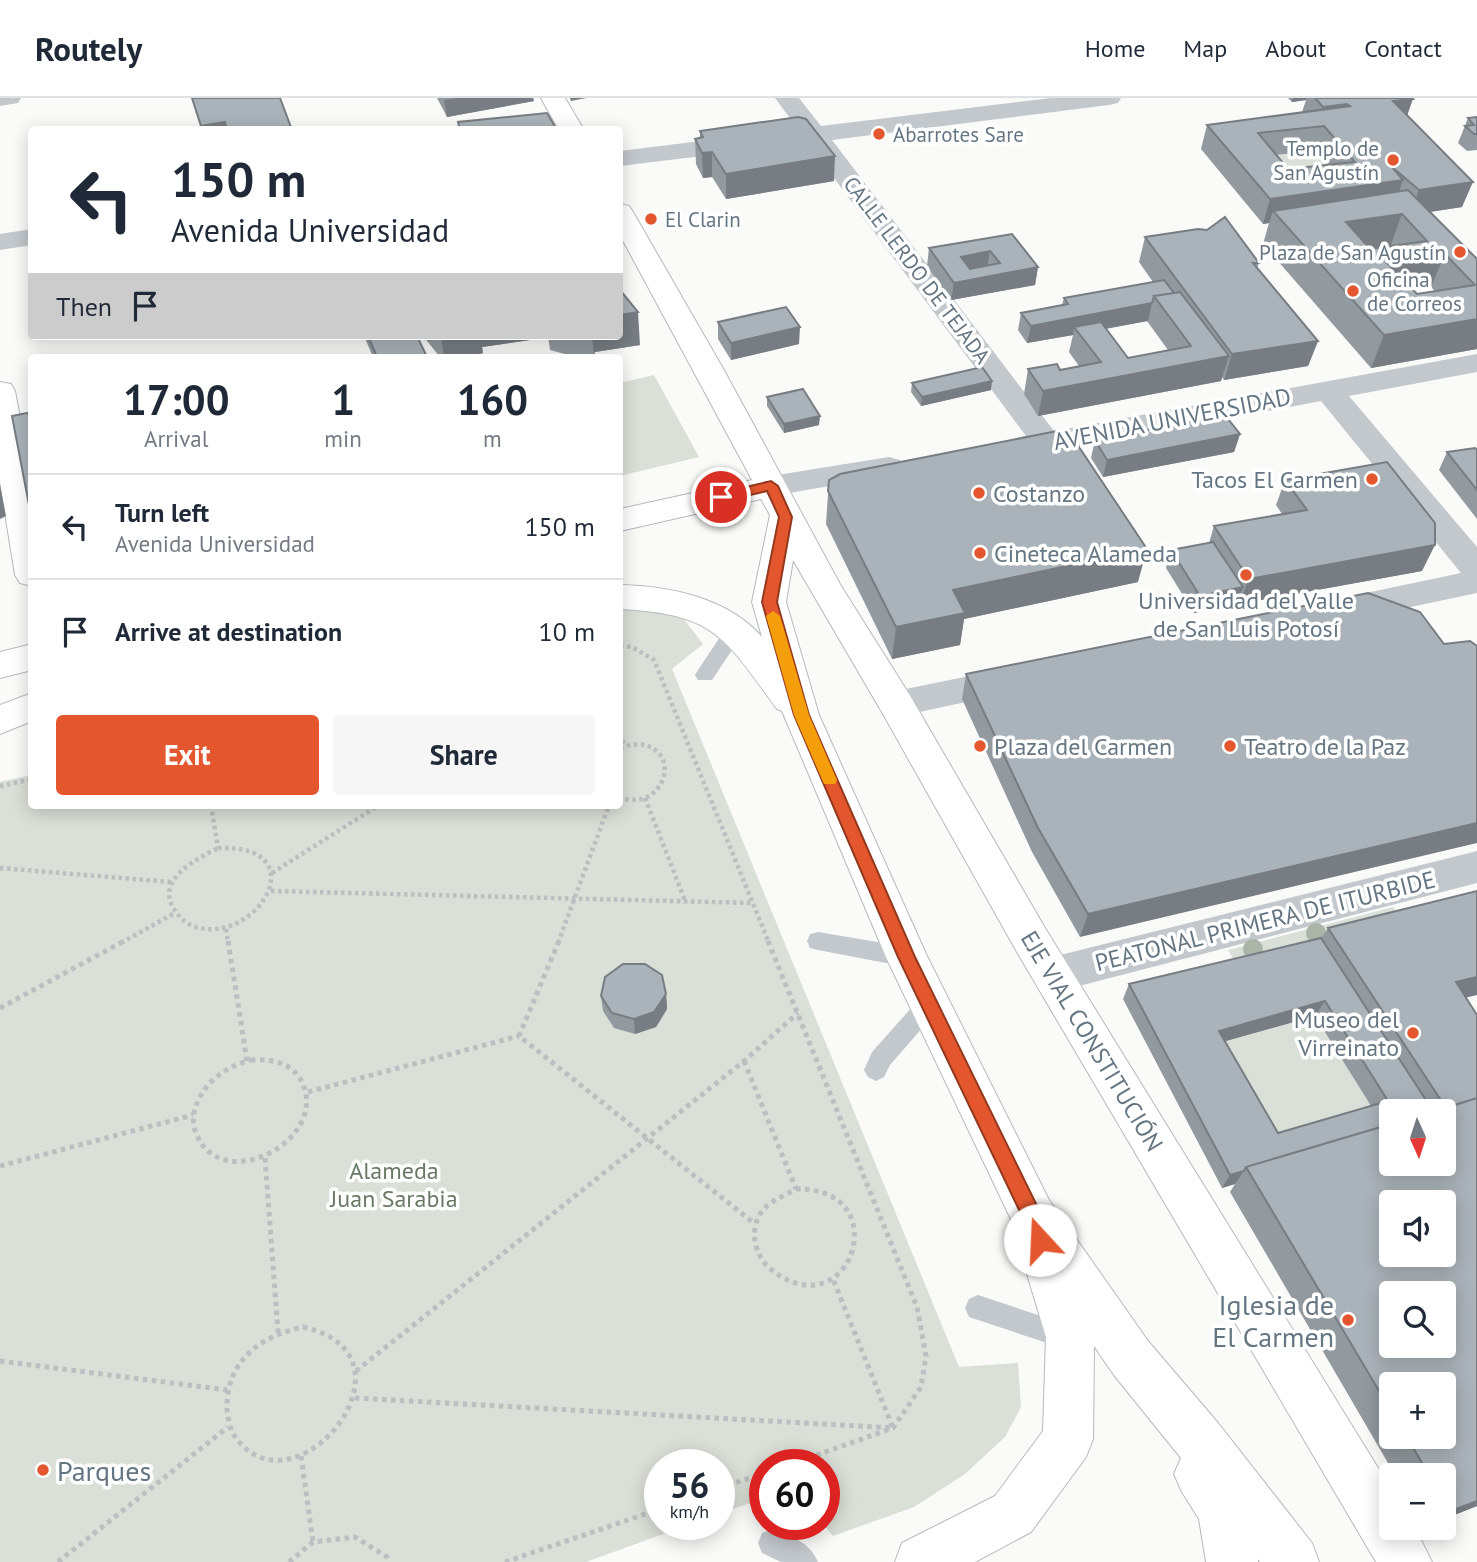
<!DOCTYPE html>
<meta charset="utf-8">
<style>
:root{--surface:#fff;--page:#f6f6f7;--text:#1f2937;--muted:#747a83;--line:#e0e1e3;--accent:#e4572e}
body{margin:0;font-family:"PT Sans",sans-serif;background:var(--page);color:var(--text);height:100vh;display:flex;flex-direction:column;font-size:26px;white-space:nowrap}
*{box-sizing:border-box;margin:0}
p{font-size:23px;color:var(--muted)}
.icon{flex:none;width:38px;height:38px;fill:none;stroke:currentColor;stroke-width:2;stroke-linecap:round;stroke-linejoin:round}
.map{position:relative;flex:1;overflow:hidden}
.drawer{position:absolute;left:28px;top:256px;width:595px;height:455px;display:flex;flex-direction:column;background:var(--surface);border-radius:7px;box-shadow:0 4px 18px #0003}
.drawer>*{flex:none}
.top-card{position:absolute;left:28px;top:28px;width:595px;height:214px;border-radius:7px;box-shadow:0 4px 18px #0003;background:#fff;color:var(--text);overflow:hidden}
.needle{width:46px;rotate:177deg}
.buttons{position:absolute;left:1379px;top:1001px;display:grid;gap:14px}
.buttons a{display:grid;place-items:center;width:77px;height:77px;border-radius:7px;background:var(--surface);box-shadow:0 4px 18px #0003;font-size:35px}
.speed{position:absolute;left:644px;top:1351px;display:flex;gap:14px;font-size:35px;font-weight:700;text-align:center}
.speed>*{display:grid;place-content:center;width:91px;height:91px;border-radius:50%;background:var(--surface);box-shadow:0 4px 18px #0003;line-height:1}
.speed small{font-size:18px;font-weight:400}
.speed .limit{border:10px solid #d22;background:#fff;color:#111}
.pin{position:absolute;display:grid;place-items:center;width:60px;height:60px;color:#fff;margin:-30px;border:4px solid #fff;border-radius:50%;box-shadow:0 2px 7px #0007}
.me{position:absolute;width:77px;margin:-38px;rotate:340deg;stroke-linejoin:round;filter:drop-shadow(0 0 5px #0008)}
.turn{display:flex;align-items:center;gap:24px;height:147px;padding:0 28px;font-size:32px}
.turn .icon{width:91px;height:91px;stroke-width:2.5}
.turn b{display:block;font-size:49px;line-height:60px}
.then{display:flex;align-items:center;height:66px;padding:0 28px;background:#0003;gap:14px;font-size:26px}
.eta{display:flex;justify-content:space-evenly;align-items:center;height:119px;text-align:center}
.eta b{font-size:42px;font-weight:600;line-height:49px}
.button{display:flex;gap:14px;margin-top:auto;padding:14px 28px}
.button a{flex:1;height:80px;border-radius:7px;background:var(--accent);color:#fff;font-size:28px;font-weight:600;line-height:80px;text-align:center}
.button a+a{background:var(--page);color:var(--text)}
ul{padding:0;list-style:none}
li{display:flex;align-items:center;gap:21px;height:105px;padding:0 28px;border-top:2px solid var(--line)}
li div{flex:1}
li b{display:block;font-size:26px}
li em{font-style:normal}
header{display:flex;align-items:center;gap:42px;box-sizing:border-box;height:98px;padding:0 35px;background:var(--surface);border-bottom:2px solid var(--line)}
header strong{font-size:33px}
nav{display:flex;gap:38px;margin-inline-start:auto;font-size:24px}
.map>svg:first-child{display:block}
.green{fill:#dadfd7}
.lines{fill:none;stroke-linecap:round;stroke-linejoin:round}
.secondary-casing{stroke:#b3babf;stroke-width:2}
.primary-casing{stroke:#b5babe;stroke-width:2}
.path-far1{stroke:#bbbfc2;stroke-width:4.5;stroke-dasharray:3.5 3.5;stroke-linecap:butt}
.path{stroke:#bbbfc2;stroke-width:5;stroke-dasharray:4.5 4.5;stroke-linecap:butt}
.lane{fill:#c3c8cc;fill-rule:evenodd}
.street{fill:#c3c8cc;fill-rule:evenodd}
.secondary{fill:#fff;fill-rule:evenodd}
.primary{fill:#fff;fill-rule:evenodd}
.tree{fill:#aab4a7}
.wall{fill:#929a9f;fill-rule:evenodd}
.shaded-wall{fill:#777d82}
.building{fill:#aab3b9;stroke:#777d82;stroke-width:2;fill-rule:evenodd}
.route{fill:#e4572e;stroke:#94391e;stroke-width:2}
.slow{fill:#f59e0b}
.poi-dot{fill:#e4572e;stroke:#fff;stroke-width:2.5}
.labels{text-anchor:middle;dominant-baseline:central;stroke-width:7;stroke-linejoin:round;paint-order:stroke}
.far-poi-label{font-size:21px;fill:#657683;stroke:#fff;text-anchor:start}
.far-street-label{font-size:21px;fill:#657683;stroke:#fff}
.street-label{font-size:24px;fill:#657683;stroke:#fff}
.poi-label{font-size:24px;fill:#657683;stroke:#fff;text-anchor:start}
.park-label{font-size:24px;fill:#687a64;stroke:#fff}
.near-poi-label{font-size:28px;fill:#657683;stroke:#fff;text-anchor:end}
</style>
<header>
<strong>Routely</strong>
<nav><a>Home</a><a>Map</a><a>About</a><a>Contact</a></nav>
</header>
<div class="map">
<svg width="1477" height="1464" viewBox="0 0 1477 1464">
<rect width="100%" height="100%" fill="#fafaf8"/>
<path class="green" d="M1316,53L1346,89L1280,96L1251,60Z
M654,277L699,359L620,378V285Z
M648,506L680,516L703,546L672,571L959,1269L1018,1265L1021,1309L1005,1339L965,1376L914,1409L833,1438L823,1426L824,1367H765V1400L719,1416V1367H660V1426H691L586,1464H0V684L31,677L32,707H620V510Z
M1393,809L1400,818L1234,862L1228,852Z
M1315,918L1377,1017L1268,1049L1212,947Z"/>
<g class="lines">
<defs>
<path id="secondary" d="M0,284L11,286L15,293L32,383V488L20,485L15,477L0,384Z"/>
<path id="primary" d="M541,0H565L584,32H559Z
M620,106L629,108L633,114L725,274L841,488L909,596L1045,830L1391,1391V1430H1415L1432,1464H1376L1017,854L883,616L793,462L786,504L819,617L926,856L1049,1102L1148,1243L1218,1325L1312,1445L1319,1464H1260L1258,1461V1464H1206L1199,1421L1182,1394L1174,1376L1181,1360L1114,1277L1094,1248L1093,1341L1086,1359L1031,1434L975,1464H895L902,1445L995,1398L1043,1333L1046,1239L1021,1156L1025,1146L1017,1134L886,859L782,613L777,611C724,539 716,516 620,511V487C670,488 728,500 762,539L752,504L770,417L761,401L620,433V411L752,382L620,137Z
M32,546V572L0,580V554Z
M32,595V623L0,636V607Z"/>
</defs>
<use href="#secondary" class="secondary-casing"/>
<use href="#primary" class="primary-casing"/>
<path class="path-far1" d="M620,548L632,549L654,562L769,845
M620,636L624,647
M620,649C631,647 642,644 652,650C675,663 664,695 642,701C635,703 627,701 620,701
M0,688L32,681
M645,700L686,805
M211,707L218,750
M218,750C315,746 261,843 199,830C188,828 180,820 174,811C155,781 197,761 218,750Z
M0,770L171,784
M272,775L379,707
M271,793L753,805
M226,831L228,845
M121,845L173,816
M558,845L609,707"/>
<path class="path" d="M228,843L247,963
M559,843L519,938L755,1126
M768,843L917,1209L926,1258L921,1289L893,1330L788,1367
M0,910L124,843
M251,962C271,961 292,964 302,984C330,1043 220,1099 196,1035C190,1021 195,1006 203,994C214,977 232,967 251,962Z
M744,963L796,1091
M308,994L519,938
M265,1060L278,1234
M0,1068L193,1017
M796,1091C898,1089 851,1232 773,1173C752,1158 747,1124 768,1107C776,1101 787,1096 796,1091Z
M303,1229C426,1256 302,1414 240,1345C231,1336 228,1323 227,1311C226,1263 260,1238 303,1229Z
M0,1263L227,1292
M356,1273L744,963L798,915
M355,1300L893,1330L833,1181
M301,1358L313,1444
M719,1390L765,1375
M58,1464L228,1329
M289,1464L313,1444L355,1439L387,1459L389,1464
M505,1464L660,1411"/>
<path class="lane" d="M735,525L742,527L744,532L742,537L712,582H698L695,577L698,572L728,527Z
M818,834L907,849L915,852L918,859L915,866L907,869L818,852L810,850L807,843L810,836Z
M930,895L938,898L941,905L938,912L890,967L884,979L876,983L868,979L864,972L872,954L922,898Z
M978,1197L1077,1230L1081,1239L1077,1248L1068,1252L969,1219L965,1210L969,1201Z
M772,1431C791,1438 810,1444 818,1464H781L762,1455L758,1445L762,1435Z"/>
<path class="street" d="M0,0H21L18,5L0,8Z
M775,0H799L821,28L1051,0H1121L1118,5L1109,7L832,42L1054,333L1477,256V274L1349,298L1477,449V495L1335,525L1323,522L1318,513L1323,504L1461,475L1321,303L1047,355L1021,359L1010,356L1006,349L1010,342L1026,338L808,45L620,68V53L798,31Z
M32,131V147L0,152V136Z
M889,359L900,362L905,369L900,376L771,398L760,395L755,388L760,381L771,378Z
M1013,569L1026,573L1031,582L1026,591L896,619L883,616L878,606L883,596L896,593Z
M1477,753V785L1052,895L1037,890L1031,877L1037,864L1052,859Z"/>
<use href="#secondary" class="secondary"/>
<use href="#primary" class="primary"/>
</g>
<g class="tree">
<circle cx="1316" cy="835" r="10"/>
<circle cx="1253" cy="851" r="10"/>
</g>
<path class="wall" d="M437,0H533L534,3L447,19Z
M1288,0H1412L1407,18L1462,109L1430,114L1477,161V251L1371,270L1263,146L1269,125L1263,126L1201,51L1207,27L1302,14L1306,2L1292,4ZM1316,53L1328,67L1288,71L1276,57ZM1431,189L1435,193L1417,196L1412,192Z
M1477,19V52L1467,53L1458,45L1468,20Z
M700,33L834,83L726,101L712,79L703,80L696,66L695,41L700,40Z
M1012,136L1038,169L1035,187L951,202L927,168L929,150Z
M1145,139L1259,165L1257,170L1318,243L1308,268L1224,282L1222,279L1221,283L1038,318L1024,296L1028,271L1060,272L1079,268L1069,254L1073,237L1027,245L1018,232L1021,215L1062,207L1064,200L1153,184L1139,164ZM1147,223L1168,252L1128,260L1106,231Z
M718,224L799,246L731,262L718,241Z
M364,238H417L427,259H373Z
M423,238H530V242L482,249L483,255L468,259H440Z
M548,238H620L640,247L595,254L594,257L572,258L550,252Z
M912,285L991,292L921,308L911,294Z
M767,299L819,327L784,335L767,308Z
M1240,336L1234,354L1103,379L1091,360L1095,342Z
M1477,352V421L1439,372L1447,354Z
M829,382L1138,484L964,521L960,547L892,561L826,426Z
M1285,382L1422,473L1239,506L1238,504L1237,506L1194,515L1166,470L1171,452L1209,445L1214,428L1282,416L1276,407Z
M1368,495L1080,839L1032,754L962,601L966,576Z
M1328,830L1466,899L1477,917V1408L1444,1421V1377H1395L1230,1094L1235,1086L1222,1090L1123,901L1129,886L1321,841ZM1315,918L1371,1008L1278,1035L1225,943ZM1391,1286L1444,1339H1391Z
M666,896L667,911L656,929L635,936L614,930L603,913L601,898Z"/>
<path class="shaded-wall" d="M457,0H533L534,3L447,19L444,2Z
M570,0H586L571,3Z
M1293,0H1307L1306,2L1292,4Z
M1413,1L1404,26L1393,3Z
M1347,6L1339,30L1324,28L1317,29L1323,9Z
M225,24L227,32H202L201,28Z
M712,54V79L703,80L702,55Z
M835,58L834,83L726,101V76Z
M1403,82L1394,107L1273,113L1269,125L1263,126L1270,101Z
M1473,84L1462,109L1409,117L1419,92Z
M1402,116L1390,149L1334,156L1346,124Z
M990,153L987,170L958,176L961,159Z
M1445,156L1431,189L1374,198L1387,165Z
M1038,169L1035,187L951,202L954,185Z
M1152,205L1148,223L1080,235L1074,229L1073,237L1027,245L1031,228Z
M638,214L640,247L595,254L594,257L592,238H620V217Z
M1477,221V251L1371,270L1384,237Z
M800,229L799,246L731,262V245Z
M441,238H530V242L482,249L483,255L468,259H444Z
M1318,243L1308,268L1224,282L1232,256Z
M1229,258L1221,283L1038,318L1043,293Z
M992,283L991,292L921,308L922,299Z
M820,318L819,327L784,335V326Z
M1240,336L1234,354L1103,379L1107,362Z
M0,387L6,418L0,421Z
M1435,447L1422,473L1239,506L1249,481Z
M1147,451L1138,484L964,521L960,547L892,561L896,529L953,492Z
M1243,489L1237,506L1194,515L1200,498Z
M1477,725V745L1080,839L1088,816Z
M1477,879V897L1439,906L1456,884Z
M666,896L667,911L656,929L635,936L634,921Z
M1325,903L1315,918L1212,947L1219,933Z
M1244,1073L1235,1086L1222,1090L1230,1077Z
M1477,1403V1408L1444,1421V1417L1451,1413Z"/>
<path class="building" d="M192,0H280L292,32H227L225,24L201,28Z
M1315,0H1412L1413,1L1393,3L1473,84L1419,92L1391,68L1403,82L1270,101L1207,27L1350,8L1347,6L1323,9ZM1324,28L1355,64L1288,71L1258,35Z
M547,15L557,32H460L458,24Z
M798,19L806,21L835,58L726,76L712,54L702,55L695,41L703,39L700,33Z
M1477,19V36H1474L1465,28L1474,27L1468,20Z
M1408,92L1477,161V221L1384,237L1273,113ZM1402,116L1427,143L1370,151L1346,124ZM1445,156L1475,187L1417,196L1387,165Z
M1225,119L1259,165H1253L1318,243L1232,256L1145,139L1198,131L1207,132Z
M1012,136L1038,169L954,185L929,150ZM990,153L1000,165L970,171L961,159Z
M1164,182L1174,195L1154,198L1152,205L1031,228L1021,215L1068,206L1064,200Z
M620,192L638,214L620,217Z
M1180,194L1229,258L1043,293L1028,271L1057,266L1060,272L1101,264L1074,229L1101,224L1128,260L1191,248L1154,198Z
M786,209L800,229L731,245L718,224Z
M368,238H417L427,259H377Z
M982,269L992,283L922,299L912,285Z
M803,291L820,318L784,326L767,299Z
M32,314V406L29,407L12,318Z
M1225,317L1240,336L1107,362L1095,342Z
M1067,331L1147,451L953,492L965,515L896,529L828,393L829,382L840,376Z
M1475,350L1477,352V392L1447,354Z
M1387,364L1435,425V447L1249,481L1214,428L1307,412L1285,382Z
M1213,444L1243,489L1200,498L1171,452Z
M1368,495L1420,514L1444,546L1470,543L1477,548V725L1088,816L1038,730L966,576Z
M1477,793V879L1456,884L1477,917V1000L1446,1010L1328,830Z
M1321,840L1433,1013H1391V1026L1246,1069L1244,1073L1230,1077L1129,886ZM1325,903L1388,1003L1278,1035L1219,933Z
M623,866H645L662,877L666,896L654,914L634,921L612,915L601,898L605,879Z
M1477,1000V1403L1451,1413L1444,1401V1377H1429L1407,1339H1444V1286H1391V1313L1246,1069L1391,1026V1066H1444V1013H1434ZM1391,1104H1444V1157H1391ZM1391,1195H1444V1248H1391Z"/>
<path class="route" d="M771,383L778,388L792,419L777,504L809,617L915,859L1042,1118L1050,1142L1047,1149L1040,1152L1033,1149L1023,1120L898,859L794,617L762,504L779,419L767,393L721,404L714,399L716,396Z"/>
<path class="slow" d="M773,513L780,518L809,617L837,682L835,686H824L794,617L766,518Z"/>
<g class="poi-dot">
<circle cx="879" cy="36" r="7"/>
<circle cx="1393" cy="62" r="7"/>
<circle cx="651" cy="121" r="7"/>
<circle cx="1460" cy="154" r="7"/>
<circle cx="1353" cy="193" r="7"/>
<circle cx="1372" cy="381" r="7"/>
<circle cx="979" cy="395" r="7"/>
<circle cx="980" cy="455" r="7"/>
<circle cx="1246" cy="477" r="7"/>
<circle cx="980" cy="648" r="7"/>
<circle cx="1230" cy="648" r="7"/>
<circle cx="1413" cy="935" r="7"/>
<circle cx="1348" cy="1222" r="7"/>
<circle cx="43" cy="1372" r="7"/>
</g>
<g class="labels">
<g class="far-poi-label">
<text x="893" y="36">Abarrotes Sare</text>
<text x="1379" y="50" text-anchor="end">Templo de<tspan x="1379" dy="24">San Agustín</tspan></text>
<text x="665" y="121">El Clarin</text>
<text x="1446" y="154" text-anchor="end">Plaza de San Agustín</text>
<text x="1367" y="181">Oficina<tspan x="1367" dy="24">de Correos</tspan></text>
</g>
<g class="far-street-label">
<text transform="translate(917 172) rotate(53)">CALLE LERDO DE TEJADA</text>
</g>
<g class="street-label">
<text transform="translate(1172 321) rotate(-11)">AVENIDA UNIVERSIDAD</text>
<text transform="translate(1265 823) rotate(-14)">PEATONAL PRIMERA DE ITURBIDE</text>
<text transform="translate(1092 943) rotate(59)">EJE VIAL CONSTITUCIÓN</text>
</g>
<g class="poi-label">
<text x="1358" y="381" text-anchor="end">Tacos El Carmen</text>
<text x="993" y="395">Costanzo</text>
<text x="994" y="455">Cineteca Alameda</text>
<text x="1246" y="502" text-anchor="middle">Universidad del Valle<tspan x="1246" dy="28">de San Luis Potosí</tspan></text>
<text x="994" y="648">Plaza del Carmen</text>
<text x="1244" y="648">Teatro de la Paz</text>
<text x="1399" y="921" text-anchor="end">Museo del<tspan x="1399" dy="28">Virreinato</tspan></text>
</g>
<g class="park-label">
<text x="394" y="1072">Alameda<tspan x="394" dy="28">Juan Sarabia</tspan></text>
</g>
<g class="near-poi-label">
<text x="1334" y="1206">Iglesia de<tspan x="1334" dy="32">El Carmen</tspan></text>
<text x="57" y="1372" text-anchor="start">Parques</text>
</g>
</g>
</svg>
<div class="buttons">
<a><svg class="needle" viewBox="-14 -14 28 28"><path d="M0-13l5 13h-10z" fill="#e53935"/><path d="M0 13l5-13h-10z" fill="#747a83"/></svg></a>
<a><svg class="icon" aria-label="sound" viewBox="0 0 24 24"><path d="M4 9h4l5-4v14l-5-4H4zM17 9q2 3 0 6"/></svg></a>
<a><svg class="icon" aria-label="search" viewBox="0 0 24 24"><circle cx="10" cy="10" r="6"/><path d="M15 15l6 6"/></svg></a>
<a>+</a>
<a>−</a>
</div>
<div class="speed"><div>56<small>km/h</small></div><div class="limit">60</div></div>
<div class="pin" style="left:721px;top:399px;background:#d93025"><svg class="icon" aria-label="arrive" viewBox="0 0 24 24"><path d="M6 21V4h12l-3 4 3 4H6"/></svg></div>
<svg class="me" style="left:1040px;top:1142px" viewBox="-20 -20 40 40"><circle r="19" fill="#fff"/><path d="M0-13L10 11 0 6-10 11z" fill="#e4572e"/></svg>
<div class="top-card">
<div class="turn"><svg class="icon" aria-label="left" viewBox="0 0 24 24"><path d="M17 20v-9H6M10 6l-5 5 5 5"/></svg><div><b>150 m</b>Avenida Universidad</div></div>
<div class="then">Then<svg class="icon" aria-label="arrive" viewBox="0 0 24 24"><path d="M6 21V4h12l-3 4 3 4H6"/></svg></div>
</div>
<section class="drawer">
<div class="eta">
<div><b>17:00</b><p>Arrival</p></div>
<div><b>1</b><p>min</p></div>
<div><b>160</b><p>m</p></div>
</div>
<ul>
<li><svg class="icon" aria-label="left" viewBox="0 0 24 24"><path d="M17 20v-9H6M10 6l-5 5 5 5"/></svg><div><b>Turn left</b><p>Avenida Universidad</p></div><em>150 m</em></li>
<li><svg class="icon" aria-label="arrive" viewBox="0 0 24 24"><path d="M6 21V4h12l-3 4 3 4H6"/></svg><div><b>Arrive at destination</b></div><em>10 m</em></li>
</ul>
<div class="button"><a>Exit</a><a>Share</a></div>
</section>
</div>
